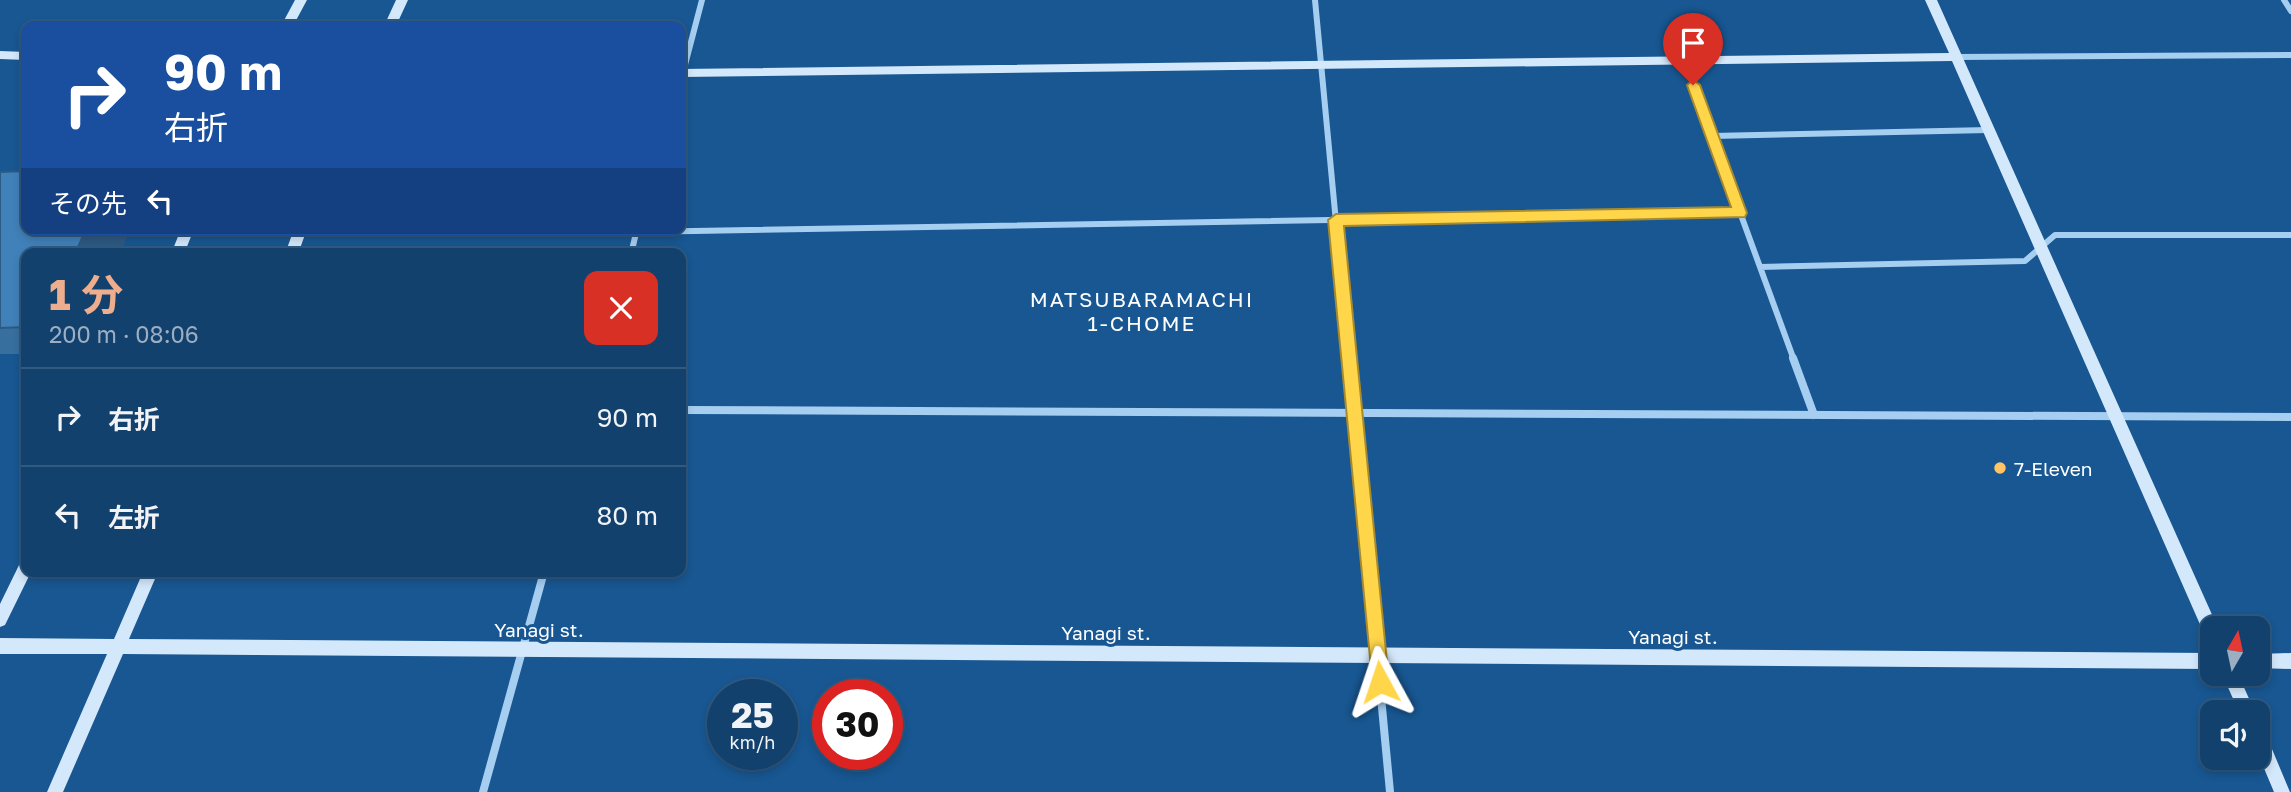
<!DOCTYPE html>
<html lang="ja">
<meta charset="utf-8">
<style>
:root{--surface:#12416e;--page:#1b4873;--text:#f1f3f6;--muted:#9cafc2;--line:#315a81;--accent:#eead8d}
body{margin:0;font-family:"Golos Text","Noto Sans JP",sans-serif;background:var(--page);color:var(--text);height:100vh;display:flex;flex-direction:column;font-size:26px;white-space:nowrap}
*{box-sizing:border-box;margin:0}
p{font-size:23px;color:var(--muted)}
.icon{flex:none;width:38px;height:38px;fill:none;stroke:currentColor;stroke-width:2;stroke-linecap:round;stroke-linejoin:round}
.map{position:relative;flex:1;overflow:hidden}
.drawer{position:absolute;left:21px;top:248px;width:665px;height:329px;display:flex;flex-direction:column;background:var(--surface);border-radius:14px;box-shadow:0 4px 10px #0003,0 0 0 2px var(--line)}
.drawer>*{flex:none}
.top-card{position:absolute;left:21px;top:21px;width:665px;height:214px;border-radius:14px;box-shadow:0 4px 10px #0003,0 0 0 2px var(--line);background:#1a4fa0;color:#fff;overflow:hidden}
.needle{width:46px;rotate:9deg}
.buttons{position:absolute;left:2200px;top:616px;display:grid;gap:14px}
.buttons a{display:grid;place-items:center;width:70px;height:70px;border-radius:14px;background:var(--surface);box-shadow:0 4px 10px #0003,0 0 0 2px var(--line);font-size:35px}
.speed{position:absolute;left:707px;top:679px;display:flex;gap:14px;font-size:35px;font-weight:700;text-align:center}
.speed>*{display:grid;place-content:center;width:91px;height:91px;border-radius:50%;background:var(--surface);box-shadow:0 4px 10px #0003,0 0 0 2px var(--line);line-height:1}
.speed small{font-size:18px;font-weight:400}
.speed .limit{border:10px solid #d22;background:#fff;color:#111}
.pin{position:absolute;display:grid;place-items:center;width:60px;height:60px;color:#fff;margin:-72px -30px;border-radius:50% 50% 50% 0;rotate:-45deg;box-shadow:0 0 7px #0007}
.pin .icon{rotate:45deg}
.me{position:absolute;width:77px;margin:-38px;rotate:355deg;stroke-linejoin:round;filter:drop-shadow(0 0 5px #0008)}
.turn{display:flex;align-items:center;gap:24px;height:147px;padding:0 28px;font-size:32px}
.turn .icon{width:91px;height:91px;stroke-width:2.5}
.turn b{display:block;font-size:49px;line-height:60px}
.then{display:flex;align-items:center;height:66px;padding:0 28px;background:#0003;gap:14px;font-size:26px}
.round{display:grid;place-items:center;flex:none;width:74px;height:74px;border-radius:14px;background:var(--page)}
.overview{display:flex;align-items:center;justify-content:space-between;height:119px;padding:0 28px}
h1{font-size:42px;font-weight:700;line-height:52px;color:var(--accent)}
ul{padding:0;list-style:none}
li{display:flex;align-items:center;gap:21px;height:98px;padding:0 28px;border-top:2px solid var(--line)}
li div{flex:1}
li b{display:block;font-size:26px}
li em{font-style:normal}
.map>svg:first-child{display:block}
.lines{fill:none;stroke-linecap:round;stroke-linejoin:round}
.street-far1{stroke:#a6cef0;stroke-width:6}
.street{stroke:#a6cef0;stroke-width:8}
.secondary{fill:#d4e8fb;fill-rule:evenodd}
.wall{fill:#376f9f}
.shaded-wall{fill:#2d5a82}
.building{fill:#4081b9;stroke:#2d5a82;stroke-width:2}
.route{fill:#ffd54a;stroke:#a68a30;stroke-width:2}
.poi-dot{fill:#ffc565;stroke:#185792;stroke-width:2.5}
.labels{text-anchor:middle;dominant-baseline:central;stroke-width:6;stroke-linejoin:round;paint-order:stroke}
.poi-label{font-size:19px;fill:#fff;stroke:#185792;text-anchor:start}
.street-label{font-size:19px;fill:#fff;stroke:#185792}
.neighbourhood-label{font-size:21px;letter-spacing:2px;fill:#fff;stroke:#185792}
</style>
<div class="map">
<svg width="2291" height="792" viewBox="0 0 2291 792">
<rect width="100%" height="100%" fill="#185792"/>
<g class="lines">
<path class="street-far1" d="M1315,0L1349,360
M2284,0L2291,11
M1956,57L2291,55
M1684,59L1794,360
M681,80L702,0
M1712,136L1989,130
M637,232L1740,213
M631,254L637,229
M1760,267L2025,261L2055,235H2291"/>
<path class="street" d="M1349,358L1390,792
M1793,358L1814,415
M681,410L2291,417
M483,792L544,572"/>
<path class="secondary" d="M295,0H307L293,26H281Z
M396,0H408L396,26H384Z
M1925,0H1937L2218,628H2212V640L2206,638L1952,61L681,77V69L1949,53Z
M0,51L26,52V60L0,59Z
M181,229H194L184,254H171Z
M294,229H307L298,254H285Z
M26,559V572H31L5,625L0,627V604L21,561Z
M143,572H158L129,639L2212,653V669L123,654L63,792H47L107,654H0V638L114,639Z
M2291,653V669L2258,668V654Z
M2222,674H2238L2255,712H2239Z
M2258,728L2264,730L2290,792H2274L2258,754Z"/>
</g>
<path class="wall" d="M0,172L26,229H130L119,254H26V354H0Z"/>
<path class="shaded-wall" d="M86,229H130L119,254H75Z"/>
<path class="building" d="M26,171V229H86L75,254H26V327L0,328V172Z"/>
<path class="route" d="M1693,80L1700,85L1747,213L1745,217L1344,226L1389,682L1386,689L1380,691L1373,689L1328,220L1336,214L1731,207L1687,85Z"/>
<circle class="poi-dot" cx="2000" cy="468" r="7"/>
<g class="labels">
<g class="poi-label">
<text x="2014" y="468">7-Eleven</text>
</g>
<g class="street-label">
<text x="539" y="629">Yanagi st.</text>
<text x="1106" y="632">Yanagi st.</text>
<text x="1673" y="636">Yanagi st.</text>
</g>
<g class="neighbourhood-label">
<text x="1142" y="299">MATSUBARAMACHI<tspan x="1142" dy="24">1-CHOME</tspan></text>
</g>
</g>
</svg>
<div class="buttons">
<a><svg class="needle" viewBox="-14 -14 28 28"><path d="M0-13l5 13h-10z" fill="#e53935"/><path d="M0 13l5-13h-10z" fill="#9cafc2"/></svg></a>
<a><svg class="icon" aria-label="sound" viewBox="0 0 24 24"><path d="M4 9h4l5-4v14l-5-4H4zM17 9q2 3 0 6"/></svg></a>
</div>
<div class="speed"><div>25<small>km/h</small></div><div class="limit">30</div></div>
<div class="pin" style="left:1693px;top:85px;background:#d93025"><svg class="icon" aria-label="arrive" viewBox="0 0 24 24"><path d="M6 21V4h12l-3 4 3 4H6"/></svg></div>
<svg class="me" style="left:1380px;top:682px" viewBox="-20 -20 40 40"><path d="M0-17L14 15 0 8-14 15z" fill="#ffd54a" stroke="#fff" stroke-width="4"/></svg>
<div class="top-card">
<div class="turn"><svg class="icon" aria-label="right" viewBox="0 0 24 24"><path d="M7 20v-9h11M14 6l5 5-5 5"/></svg><div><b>90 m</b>右折</div></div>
<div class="then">その先<svg class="icon" aria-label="left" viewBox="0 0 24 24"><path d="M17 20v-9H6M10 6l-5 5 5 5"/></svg></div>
</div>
<section class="drawer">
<div class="overview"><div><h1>1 分</h1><p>200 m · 08:06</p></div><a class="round" style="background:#d93025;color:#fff"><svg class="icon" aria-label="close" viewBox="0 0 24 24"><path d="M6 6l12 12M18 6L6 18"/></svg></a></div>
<ul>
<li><svg class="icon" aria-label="right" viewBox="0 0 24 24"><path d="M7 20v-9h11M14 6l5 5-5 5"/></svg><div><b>右折</b></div><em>90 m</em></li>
<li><svg class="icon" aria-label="left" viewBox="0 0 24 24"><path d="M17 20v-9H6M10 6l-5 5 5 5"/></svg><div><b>左折</b></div><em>80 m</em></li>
</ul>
</section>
</div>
